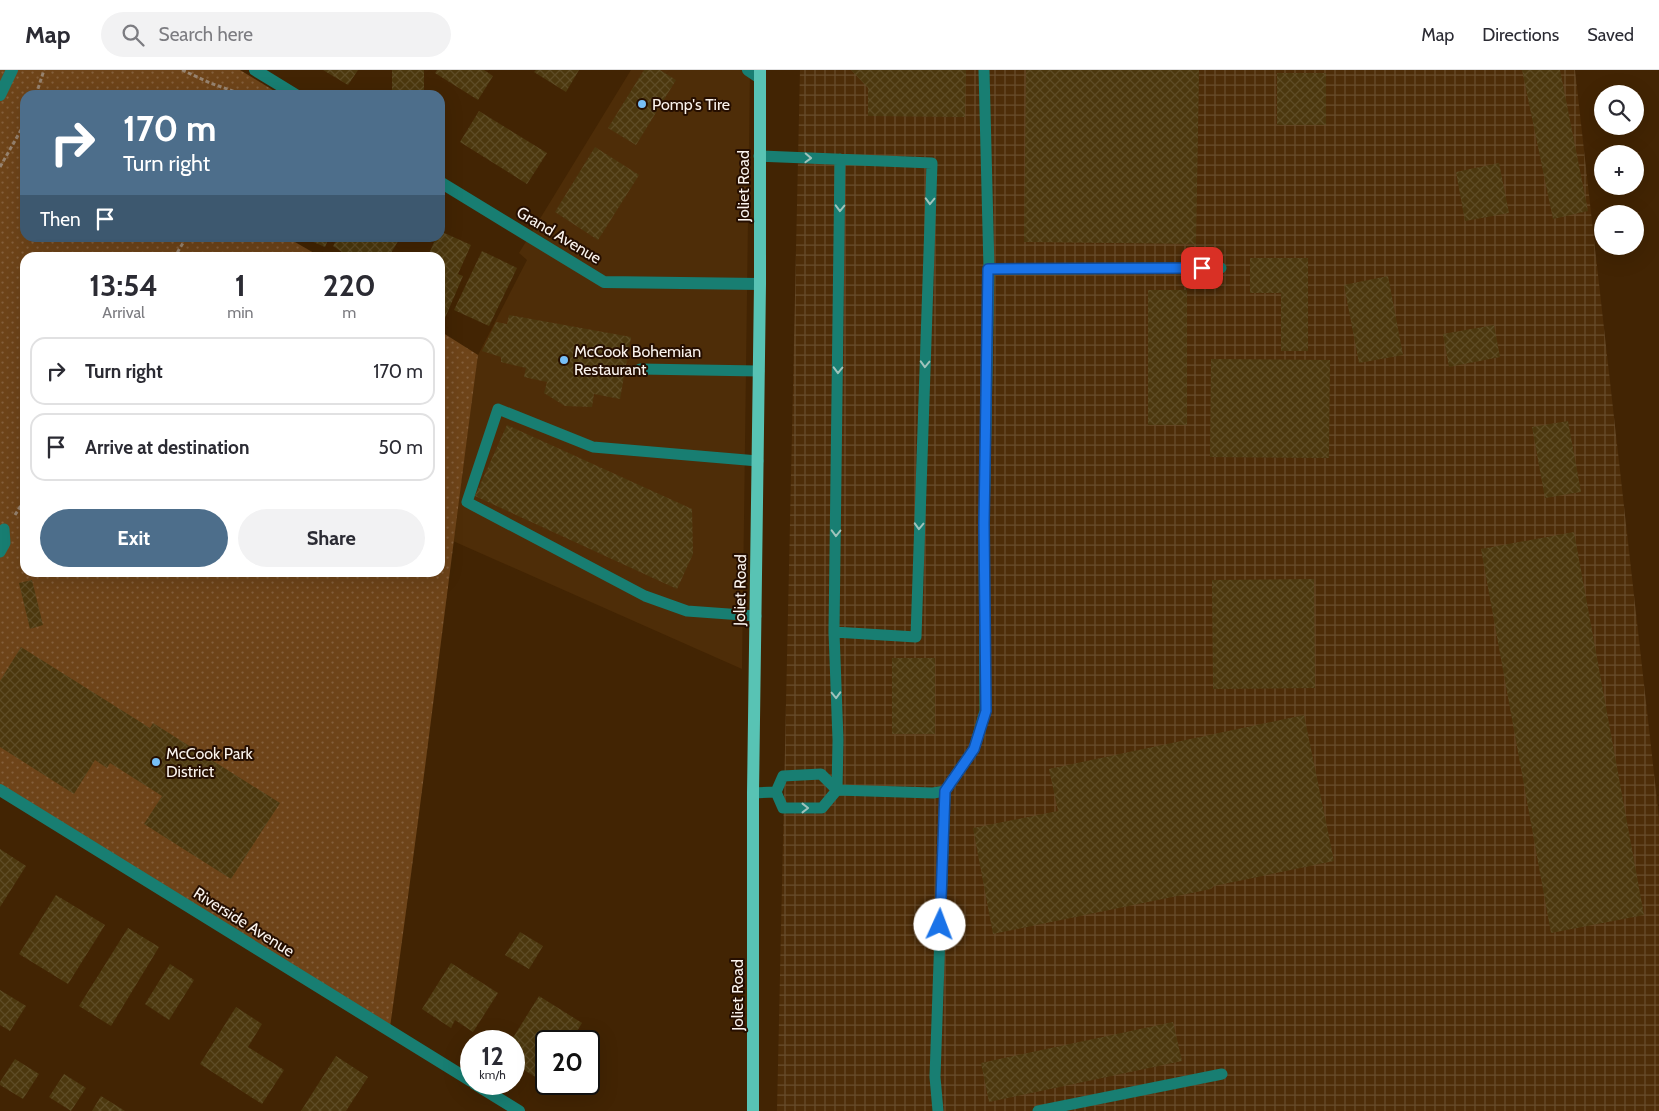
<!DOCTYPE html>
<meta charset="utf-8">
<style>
:root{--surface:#fff;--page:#f2f2f3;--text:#2b2b33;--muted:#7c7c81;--line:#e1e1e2;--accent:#4d6e8b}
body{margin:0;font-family:Cabin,sans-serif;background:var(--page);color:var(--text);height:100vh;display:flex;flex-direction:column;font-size:19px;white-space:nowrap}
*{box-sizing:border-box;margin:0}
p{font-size:16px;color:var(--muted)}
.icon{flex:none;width:28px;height:28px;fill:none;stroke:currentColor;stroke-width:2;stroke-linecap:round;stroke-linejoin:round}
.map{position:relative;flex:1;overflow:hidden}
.drawer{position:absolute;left:20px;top:182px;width:425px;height:325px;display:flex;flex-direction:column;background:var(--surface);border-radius:15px;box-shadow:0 5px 20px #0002}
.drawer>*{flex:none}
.banner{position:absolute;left:20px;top:20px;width:425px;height:152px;border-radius:15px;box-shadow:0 5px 20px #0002;background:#4d6e8b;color:#fff;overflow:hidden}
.fabs{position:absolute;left:1594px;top:15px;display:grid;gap:10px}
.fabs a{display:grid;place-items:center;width:50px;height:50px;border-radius:50%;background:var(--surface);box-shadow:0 5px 20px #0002;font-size:25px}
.speed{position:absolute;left:460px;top:960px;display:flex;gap:10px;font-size:25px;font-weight:700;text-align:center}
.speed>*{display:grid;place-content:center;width:65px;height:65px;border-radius:50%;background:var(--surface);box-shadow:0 5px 20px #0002;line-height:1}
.speed small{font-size:12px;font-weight:400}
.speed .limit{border:2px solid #111;border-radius:8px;background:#fff;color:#111}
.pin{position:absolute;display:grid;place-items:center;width:42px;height:42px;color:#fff;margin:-21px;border-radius:10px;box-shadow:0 2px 8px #0006}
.me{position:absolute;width:55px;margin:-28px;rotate:2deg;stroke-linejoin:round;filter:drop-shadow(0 0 4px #0008)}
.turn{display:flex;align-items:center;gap:18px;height:105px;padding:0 20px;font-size:22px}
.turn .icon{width:65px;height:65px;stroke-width:2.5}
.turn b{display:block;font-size:35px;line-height:42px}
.then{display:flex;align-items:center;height:48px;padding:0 20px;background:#0003;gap:10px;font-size:19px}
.eta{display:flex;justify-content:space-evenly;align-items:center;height:85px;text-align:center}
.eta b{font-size:30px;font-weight:700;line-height:35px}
.primary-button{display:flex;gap:10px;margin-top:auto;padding:10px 20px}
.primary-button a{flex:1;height:58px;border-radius:30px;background:var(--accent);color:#fff;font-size:20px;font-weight:700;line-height:58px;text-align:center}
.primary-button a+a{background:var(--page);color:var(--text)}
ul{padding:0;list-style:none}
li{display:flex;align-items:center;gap:15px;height:68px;margin:0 10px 8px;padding:0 10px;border:2px solid var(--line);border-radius:15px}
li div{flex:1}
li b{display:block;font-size:19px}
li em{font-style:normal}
header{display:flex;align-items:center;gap:30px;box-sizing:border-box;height:70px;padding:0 25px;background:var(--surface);border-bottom:1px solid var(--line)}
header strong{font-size:24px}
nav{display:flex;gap:28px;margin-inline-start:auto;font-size:18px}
.search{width:350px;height:45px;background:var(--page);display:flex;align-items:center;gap:12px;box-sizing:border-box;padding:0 18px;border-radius:28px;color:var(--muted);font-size:19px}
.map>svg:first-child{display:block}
.built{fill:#4e2d08}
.industrial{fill:url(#industrial-grid)}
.park{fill:url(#park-dots)}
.building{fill:url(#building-cross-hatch)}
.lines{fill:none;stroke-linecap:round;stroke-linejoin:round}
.path{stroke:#97836f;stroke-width:3;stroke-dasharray:4 2.5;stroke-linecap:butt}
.lane{stroke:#187e72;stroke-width:11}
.street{stroke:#187e72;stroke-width:12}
.primary{stroke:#58c3b4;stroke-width:12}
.oneway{stroke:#a0c4bc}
.route-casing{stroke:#114b97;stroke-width:12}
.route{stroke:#1a73e8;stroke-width:9}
.poi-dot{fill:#77bff7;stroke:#250e00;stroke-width:2}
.labels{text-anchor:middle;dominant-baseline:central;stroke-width:4;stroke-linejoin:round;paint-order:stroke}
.poi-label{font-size:16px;fill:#faf3ed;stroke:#250e00;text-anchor:start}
.street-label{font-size:16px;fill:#faf3ed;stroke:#250e00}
</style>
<header>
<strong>Map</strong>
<div class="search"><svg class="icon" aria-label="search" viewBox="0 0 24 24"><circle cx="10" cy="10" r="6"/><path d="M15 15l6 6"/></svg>Search here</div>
<nav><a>Map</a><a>Directions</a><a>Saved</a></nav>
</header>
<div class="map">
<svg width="1659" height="1041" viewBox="0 0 1659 1041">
<defs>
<pattern id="industrial-grid" width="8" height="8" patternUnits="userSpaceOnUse" patternTransform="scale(1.25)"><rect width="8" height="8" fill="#4e2d08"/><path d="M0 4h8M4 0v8" fill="none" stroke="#684c2c"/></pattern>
<pattern id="park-dots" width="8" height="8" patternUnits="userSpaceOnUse" patternTransform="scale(1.25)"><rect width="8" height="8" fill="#6e4419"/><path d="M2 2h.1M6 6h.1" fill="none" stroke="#845f3b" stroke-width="1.8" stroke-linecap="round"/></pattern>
<pattern id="building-cross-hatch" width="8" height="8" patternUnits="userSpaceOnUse" patternTransform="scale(1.25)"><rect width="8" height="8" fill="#4c380e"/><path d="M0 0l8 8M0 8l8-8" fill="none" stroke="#5e4c26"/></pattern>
</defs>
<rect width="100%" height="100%" fill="#422403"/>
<path class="built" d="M631,0H750L742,599L453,471L478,285L527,190L519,183Z"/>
<path class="industrial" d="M800,0H1575L1659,748V1041H777Z"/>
<path class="park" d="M0,0H240L281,25H25V168H288L321,187L25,188V502H440V261L478,285C448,509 422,733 390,957L0,715Z"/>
<path class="building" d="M323,0H358L348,15Z
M392,0H424V25H392Z
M437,0H484L493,6L478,30L435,3Z
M536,0H579L566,22L534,2Z
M644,0H660L676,10L636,75L608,58Z
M851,0H966L965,47L868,46V18Z
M1026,0H1199L1196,174L1024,172Z
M1522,0H1560L1588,141L1553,149Z
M1277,3H1326V55H1277Z
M479,41L547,83L527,114L460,72Z
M595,77L639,105L598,170L555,142Z
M1499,93L1509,143L1465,151L1456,102Z
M440,161L471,175L458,204L463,206L445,248L440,245V188H427L436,168H440Z
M304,168H329L325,177Z
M338,168H400L388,188H351L333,176Z
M482,181L517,198L489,256L454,240Z
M1250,188H1308V281H1281V223H1250Z
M1388,206L1403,285L1359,293L1344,215Z
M1148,220H1187V355H1148Z
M509,245L631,267L620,329L594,324L592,337L565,336L544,323L547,312L524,307L526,298L501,292V287L482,281L496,252L507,254Z
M1494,255L1500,287L1449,297L1443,264Z
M1211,289L1330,290L1329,388L1210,387Z
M1568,351L1581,422L1545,428L1532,357Z
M507,355L692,439L693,484L677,519L475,426Z
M1574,462L1644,845L1551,863L1481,479Z
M1314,509L1315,618L1213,619L1212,510Z
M32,510L43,555L30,559L19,513Z
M21,577L150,658L153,653L280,733L231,809L144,754L162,726L110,693L107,698L95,690L74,724L0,677V611Z
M892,588H935V664H892Z
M1304,645L1334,791L1214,816L1211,819L993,864L973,758L1058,741L1049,699Z
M0,779L26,796L0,837Z
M56,825L105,855L68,914L19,884Z
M128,858L159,877L111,956L79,936Z
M520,862L543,876L529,899L505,885Z
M451,893L498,923L473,962L455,950L451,958L422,939Z
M170,894L194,910L169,950L145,934Z
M0,920L26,936L10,961L0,955Z
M539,926L582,953L571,971H546V1011L545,1013L516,995L524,982L514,975V971H511Z
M236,937L262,954L248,977L284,1000L262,1034L200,994Z
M1173,952L1182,991L989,1032L981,993Z
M336,986L368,1007L346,1041H301Z
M15,989L39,1004L23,1029L0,1015V1012Z
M64,1004L86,1018L71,1041L49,1027Z
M101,1026L125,1041H92Z"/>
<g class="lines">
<path class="path" d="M182,0L210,13L244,25
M36,25L44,0
M0,97L25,53
M174,188L186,168
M15,445L25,429"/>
<path class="lane" d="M984,0L989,199L1221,198
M759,86L932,93L916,567L834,562
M840,89L834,562L838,670L837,720L822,738H783L776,722L783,706L821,704L837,720L933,723L945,721
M640,299L759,301
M0,482L5,473L4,459
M756,546L687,541L645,526L467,432L498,339L593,377L758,391
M753,723L776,722
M938,1041L935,1007L945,721L974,679L985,641L984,454L989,199
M1038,1041L1222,1004"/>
<path class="street" d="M255,0L296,25
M748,0L760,8
M0,25L12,0
M440,112L604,212L760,214
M0,720L471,1011
M475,1014L519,1041"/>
<path class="primary" d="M753,1041V723L760,214V0"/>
</g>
<defs><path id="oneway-chevron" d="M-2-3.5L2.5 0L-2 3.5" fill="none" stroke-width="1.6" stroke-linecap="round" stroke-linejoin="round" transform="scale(1.25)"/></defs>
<g class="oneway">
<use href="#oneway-chevron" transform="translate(808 88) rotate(2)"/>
<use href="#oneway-chevron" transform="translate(930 131) rotate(92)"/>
<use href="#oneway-chevron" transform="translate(840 138) rotate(91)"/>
<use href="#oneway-chevron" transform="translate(925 294) rotate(92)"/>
<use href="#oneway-chevron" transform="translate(838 300) rotate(91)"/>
<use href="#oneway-chevron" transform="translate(919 456) rotate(92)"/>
<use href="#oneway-chevron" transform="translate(836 463) rotate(91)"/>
<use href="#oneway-chevron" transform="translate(836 625) rotate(88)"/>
<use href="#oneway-chevron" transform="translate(805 738)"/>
</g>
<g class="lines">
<defs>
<path id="route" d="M940,855L945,721L974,679L986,641L984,454L988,199L1202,198"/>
</defs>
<use href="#route" class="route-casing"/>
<use href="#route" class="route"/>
</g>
<g class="poi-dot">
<circle cx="642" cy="34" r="5"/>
<circle cx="564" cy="290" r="5"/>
<circle cx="156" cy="692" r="5"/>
</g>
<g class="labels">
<g class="poi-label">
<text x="652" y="34">Pomp's Tire</text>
<text x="574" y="281">McCook Bohemian<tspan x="574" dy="18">Restaurant</tspan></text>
<text x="166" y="683">McCook Park<tspan x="166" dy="18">District</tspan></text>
</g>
<g class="street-label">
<text transform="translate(743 116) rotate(-90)">Joliet Road</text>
<text transform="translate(559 165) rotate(31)">Grand Avenue</text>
<text transform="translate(740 520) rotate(-89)">Joliet Road</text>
<text transform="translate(244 852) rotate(32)">Riverside Avenue</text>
<text transform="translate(737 925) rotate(-90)">Joliet Road</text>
</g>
</g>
</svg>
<div class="fabs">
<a><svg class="icon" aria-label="search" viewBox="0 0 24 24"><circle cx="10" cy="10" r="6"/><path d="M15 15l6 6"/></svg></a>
<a>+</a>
<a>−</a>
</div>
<div class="speed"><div>12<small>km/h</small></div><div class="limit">20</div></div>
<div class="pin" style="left:1202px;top:198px;background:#d93025"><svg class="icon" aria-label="arrive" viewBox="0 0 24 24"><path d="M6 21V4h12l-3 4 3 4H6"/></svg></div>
<svg class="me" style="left:940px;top:855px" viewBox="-20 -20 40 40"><circle r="19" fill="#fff"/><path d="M0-13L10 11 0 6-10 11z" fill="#1a73e8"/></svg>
<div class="banner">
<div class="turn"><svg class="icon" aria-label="right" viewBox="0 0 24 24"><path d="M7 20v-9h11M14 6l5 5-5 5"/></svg><div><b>170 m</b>Turn right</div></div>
<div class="then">Then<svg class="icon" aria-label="arrive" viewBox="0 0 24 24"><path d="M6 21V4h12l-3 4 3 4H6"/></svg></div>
</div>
<section class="drawer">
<div class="eta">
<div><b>13:54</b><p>Arrival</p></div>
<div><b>1</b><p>min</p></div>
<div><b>220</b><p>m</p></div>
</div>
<ul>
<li><svg class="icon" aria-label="right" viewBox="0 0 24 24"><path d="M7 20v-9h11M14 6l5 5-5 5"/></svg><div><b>Turn right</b></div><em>170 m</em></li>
<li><svg class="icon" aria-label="arrive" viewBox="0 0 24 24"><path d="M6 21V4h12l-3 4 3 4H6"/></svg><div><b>Arrive at destination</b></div><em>50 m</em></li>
</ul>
<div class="primary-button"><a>Exit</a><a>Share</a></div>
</section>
</div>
